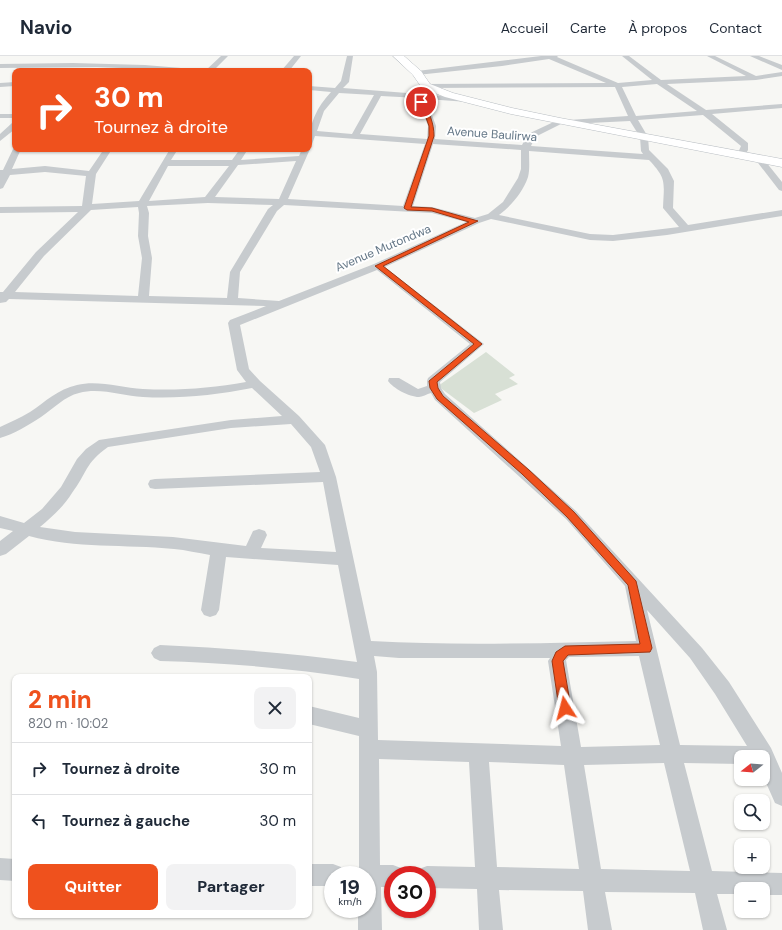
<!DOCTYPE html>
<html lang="fr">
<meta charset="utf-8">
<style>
:root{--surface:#fff;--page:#f2f2f3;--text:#1f2937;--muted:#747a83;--line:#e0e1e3;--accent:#ef511d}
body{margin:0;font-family:"DM Sans",sans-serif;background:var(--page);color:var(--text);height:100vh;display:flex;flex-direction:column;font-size:15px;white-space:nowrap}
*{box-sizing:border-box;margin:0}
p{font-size:13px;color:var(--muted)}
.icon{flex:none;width:22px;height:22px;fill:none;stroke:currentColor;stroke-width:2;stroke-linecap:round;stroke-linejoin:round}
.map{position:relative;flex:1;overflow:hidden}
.panel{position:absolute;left:12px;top:618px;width:300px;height:244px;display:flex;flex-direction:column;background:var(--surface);border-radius:8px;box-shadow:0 1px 3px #0004}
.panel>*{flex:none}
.hud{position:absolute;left:12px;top:12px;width:300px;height:84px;border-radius:8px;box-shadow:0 1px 3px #0004;background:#ef511d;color:#fff;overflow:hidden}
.needle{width:26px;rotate:253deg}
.controls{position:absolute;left:734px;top:694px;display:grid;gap:8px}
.controls a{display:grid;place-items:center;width:36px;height:36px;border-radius:8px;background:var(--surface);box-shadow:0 1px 3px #0004;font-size:20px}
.speed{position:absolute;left:324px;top:810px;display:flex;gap:8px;font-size:20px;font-weight:700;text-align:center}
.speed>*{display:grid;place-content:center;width:52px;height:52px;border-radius:50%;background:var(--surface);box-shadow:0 1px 3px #0004;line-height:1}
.speed small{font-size:10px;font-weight:400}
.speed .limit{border:6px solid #d22;background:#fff;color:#111}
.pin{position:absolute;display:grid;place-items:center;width:34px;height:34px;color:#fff;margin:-17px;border:2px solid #fff;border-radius:50%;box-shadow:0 1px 4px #0007}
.me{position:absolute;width:44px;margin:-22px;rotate:351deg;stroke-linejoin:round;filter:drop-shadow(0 0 3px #0008)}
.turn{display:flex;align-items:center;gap:14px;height:84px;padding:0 16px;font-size:18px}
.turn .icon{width:52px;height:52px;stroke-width:2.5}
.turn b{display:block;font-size:28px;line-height:34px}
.round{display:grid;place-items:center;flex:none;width:42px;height:42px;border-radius:8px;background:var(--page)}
.summary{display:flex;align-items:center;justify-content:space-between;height:68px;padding:0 16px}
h1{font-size:24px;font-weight:800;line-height:30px;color:var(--accent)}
.action{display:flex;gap:8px;margin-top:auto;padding:8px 16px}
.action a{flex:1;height:46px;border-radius:8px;background:var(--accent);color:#fff;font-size:16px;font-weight:800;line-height:46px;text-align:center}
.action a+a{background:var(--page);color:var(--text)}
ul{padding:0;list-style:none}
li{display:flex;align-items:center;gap:12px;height:52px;padding:0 16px;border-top:1px solid var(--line)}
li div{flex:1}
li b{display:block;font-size:15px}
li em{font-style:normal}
header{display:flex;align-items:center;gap:24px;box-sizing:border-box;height:56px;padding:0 20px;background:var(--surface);border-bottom:1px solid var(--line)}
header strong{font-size:19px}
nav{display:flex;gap:22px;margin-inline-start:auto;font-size:14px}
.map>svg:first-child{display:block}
.green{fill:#d8e0d5}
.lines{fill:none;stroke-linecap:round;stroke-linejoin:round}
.secondary-casing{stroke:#b9bec3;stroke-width:1}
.minor{fill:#c7cbce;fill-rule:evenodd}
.secondary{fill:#fff;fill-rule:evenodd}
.route{fill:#ef511d;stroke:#9b3513}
.labels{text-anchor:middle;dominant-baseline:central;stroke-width:4;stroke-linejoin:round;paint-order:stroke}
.far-street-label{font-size:12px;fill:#647787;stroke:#fff}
</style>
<header>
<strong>Navio</strong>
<nav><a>Accueil</a><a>Carte</a><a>À propos</a><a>Contact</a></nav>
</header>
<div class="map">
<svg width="782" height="874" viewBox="0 0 782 874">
<rect width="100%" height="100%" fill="#f7f7f4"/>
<path class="green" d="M486,296L515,319L509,322L518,328L495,338L502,344L474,357L438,330Z"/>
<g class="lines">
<defs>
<path id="secondary" d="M393,0H404L421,15L430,28L453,37L512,52L560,62L782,103V111L511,58L445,41L422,32L413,19Z"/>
</defs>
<use href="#secondary" class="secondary-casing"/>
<path class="minor" d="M221,0H228L213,15H205Z
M294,0H301L289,15H281Z
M347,0H353L349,26L343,32L471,42L472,44L468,46L426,43L436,70L435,83L522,89L528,78L560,63L564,65L563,67L535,81L531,90L643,98L641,95L640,81L630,65L569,68L565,66L569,64L628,60L615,31L426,32L422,30L426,28L606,27L549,3L502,10L417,19L413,17L417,15L541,0H558L557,1L618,27L652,24L622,0H629L661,24L746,20L707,0H715L756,20L782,16V20L756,24L667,28L706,54L782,48V52L712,58L748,87V94L744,101H738L737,99L741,90L703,59L638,64L648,81L649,94L668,113L674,125L673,152L688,169L782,154V160L667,179L613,185L590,184L491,163L479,167L385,211L484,288L440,326L441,332L445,338L576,455L702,592L729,626L771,692L782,717V750L775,747L763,720V701H741V708L684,707L712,815L782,817V839H763V833H741V838H717L727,874H703L695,837L605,836L612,874H588L583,835L499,834L503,874H479L477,833L427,832V819H417L419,813L427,810L475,811L469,706L379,703L380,809H393L401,812L404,819H393V831H381L382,874H358V853H367V819H356L359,814V680L309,668V650L359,662V623C293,612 227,607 160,605L154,602L151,597L154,592L160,589C226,592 291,597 357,606L338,509L226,501L219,554L216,559L210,561L204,559L201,554L210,499C198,497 186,494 174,493C125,488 76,493 29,480L6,498L0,500V485L13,475L0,472V460L24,467L42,453L61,431L77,403L86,393L99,384L231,364L282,360L252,332C216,339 180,343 143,341C122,340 100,331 79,337C65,340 53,353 41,361C29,369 14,378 0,382V371C10,366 20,362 30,356C45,346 58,333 77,329C99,324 121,332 143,333C178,335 212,332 246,326L237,314L228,267L230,264L266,250L9,243L6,246L0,247V236H3L36,196L78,156L0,157V151L82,150L86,120L45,116L10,119L3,132L0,133V114H3L14,91L15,93H21L12,113L45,110L89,115L104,93H112L96,118L92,148L139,145L170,93H178L171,104H232L240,93H248L241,104L299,100L302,93H309V91L310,93L288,143L403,150L425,88L315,80L312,88L309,89C309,67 317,51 331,36L309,34V30L335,32L341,25ZM657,28L697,55L636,60L622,31ZM339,37L374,39L352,78L317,75L324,55ZM381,40L418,42L428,70L427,83L360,78ZM433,88L521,94V113L518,122L503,146L488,158L475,162L432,151L413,150ZM529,95L649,104C667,123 664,126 663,152L679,171L613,179L590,178L499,159C511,150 523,136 528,121C530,113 529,104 529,95ZM296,105L279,143L215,141L238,109ZM168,110H229L205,141L149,145ZM208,147L273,149L268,153L230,216L227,242L149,240L152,202L148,180L149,157L147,150ZM284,149L432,157L466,166L374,208L279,245L238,242L240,216L277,155ZM138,151L139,157L138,180L142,202L138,240L15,236L44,200L91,154ZM377,214L470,288L428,322L427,325V330L418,333L399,322H389L388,325C393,332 409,341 419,341C422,341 427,338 431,337L435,344L566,463L625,530L636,585C548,587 459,590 371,585L336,421L325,389L299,360L260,325L249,313L240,269ZM291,368L311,391L320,416L155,423L150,424L148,428L150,432L155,433L323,426L336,496L261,492L267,479L265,475L259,473L253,475L246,490L173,481L75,476L40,471C52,461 64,450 72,437C87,417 85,407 108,391L231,372ZM647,554L690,602L715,638L747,690L680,689ZM374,600L399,602H550L548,605L561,690L378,684L377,616ZM639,600L660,689L581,691L566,604L569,601ZM489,706L564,709L579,813L497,811ZM664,707L690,815L601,813L584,709Z
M750,0H759L782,9V14Z
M73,7L145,9L193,13L197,15L97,11L0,12V8Z
M15,26V30L0,31V27Z
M0,58H15V62H0Z
M12,67H15V73L0,85V78Z
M759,100L762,101L782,126V135L779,134L755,103Z
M0,802L15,803V825L0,824Z
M309,808H333L341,811L344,819H333V830H309Z"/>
<use href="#secondary" class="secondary"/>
</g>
<path class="route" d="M420,45H423C429,56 434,67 434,80L411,151L432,152L478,165L383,210L482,288L437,326L438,332L443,340L529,414L574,456L636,525L652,592L650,596L568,599L563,605L571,652L569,656L565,658L561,656L559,652L552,605L556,596L565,590L640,588L628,529L567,461L522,418L437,343L430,332L429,325L474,288L375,210L469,166L432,155L407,154L404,152L429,80V70Z"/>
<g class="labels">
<g class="far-street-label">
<text transform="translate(492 78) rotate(4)">Avenue Baulirwa</text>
<text transform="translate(383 192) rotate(-23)">Avenue Mutondwa</text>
</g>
</g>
</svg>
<div class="controls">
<a><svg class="needle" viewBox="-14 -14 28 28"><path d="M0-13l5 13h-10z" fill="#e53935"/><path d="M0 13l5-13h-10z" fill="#747a83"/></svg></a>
<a><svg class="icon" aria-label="search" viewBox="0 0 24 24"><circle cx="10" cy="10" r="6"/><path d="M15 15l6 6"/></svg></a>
<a>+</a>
<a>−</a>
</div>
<div class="speed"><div>19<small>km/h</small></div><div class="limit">30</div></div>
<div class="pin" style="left:421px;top:46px;background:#d93025"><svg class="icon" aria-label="arrive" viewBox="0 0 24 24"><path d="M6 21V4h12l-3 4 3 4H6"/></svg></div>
<svg class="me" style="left:565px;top:652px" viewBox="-20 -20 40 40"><path d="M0-17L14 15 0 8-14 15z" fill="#ef511d" stroke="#fff" stroke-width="4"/></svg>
<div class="hud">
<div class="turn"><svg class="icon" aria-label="right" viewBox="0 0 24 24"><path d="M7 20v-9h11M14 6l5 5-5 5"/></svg><div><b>30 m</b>Tournez à droite</div></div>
</div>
<section class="panel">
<div class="summary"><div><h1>2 min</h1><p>820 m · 10:02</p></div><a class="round"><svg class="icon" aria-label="close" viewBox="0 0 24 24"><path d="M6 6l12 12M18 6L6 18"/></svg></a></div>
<ul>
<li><svg class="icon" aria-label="right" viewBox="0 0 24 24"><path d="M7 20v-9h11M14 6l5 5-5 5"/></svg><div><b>Tournez à droite</b></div><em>30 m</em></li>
<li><svg class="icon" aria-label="left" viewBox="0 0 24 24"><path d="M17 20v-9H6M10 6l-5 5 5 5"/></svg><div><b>Tournez à gauche</b></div><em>30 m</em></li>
</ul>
<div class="action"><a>Quitter</a><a>Partager</a></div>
</section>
</div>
